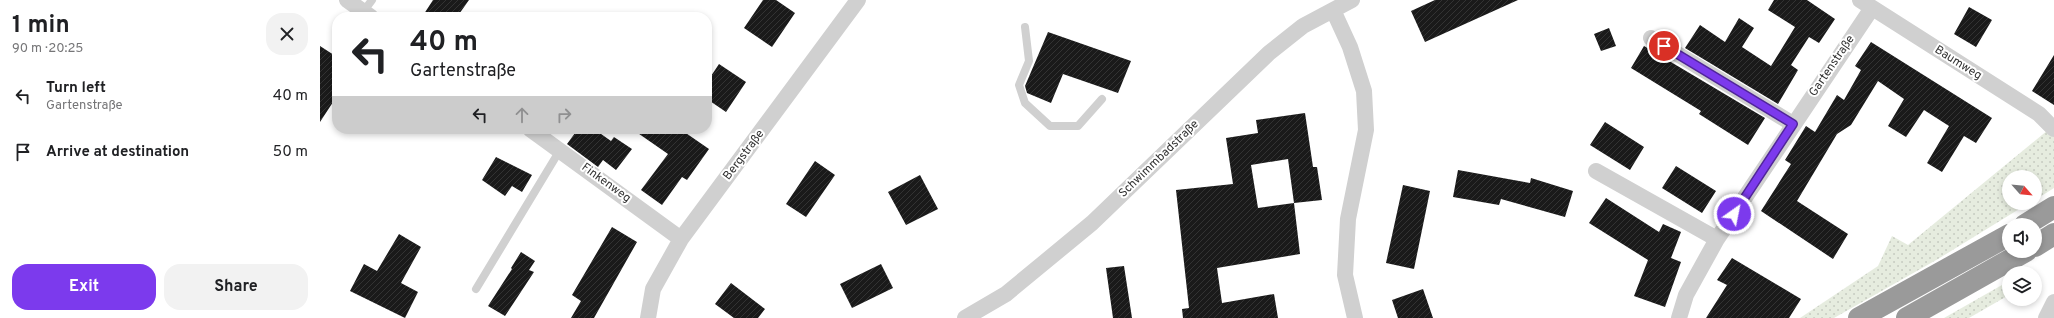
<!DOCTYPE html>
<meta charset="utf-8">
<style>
:root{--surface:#fff;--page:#f2f2f2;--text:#202124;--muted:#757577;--accent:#7c3aed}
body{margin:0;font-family:Overpass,sans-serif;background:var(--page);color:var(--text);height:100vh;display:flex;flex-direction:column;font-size:15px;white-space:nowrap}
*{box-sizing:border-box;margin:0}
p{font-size:13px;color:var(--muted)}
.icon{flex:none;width:22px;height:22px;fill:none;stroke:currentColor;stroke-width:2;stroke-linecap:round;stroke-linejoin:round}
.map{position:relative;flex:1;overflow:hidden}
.sheet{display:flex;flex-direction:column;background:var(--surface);width:320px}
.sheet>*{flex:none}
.banner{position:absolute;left:12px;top:12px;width:380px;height:122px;border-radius:16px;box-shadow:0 2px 6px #0003;background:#fff;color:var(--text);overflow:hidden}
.needle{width:26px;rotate:117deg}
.tools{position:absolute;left:1682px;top:170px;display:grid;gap:8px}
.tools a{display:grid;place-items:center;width:40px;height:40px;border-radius:50%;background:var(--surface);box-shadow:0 2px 6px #0003;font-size:20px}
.pin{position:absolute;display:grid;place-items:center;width:34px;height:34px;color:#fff;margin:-17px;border:2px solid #fff;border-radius:50%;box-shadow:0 1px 4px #0007}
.me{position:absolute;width:44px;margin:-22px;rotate:33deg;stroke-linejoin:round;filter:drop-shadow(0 0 3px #0008)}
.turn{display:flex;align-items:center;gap:14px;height:84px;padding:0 12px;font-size:18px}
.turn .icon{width:52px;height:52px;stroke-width:2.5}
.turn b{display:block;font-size:28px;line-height:34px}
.lanes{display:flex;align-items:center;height:38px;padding:0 12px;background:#0003;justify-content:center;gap:20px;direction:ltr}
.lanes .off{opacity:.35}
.round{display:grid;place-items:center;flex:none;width:42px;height:42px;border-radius:16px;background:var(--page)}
.head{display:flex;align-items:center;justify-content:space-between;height:68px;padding:0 12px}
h1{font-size:24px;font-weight:700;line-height:30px}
.button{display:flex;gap:8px;margin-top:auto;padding:8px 12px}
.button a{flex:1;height:46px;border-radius:16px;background:var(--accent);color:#fff;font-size:16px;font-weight:700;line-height:46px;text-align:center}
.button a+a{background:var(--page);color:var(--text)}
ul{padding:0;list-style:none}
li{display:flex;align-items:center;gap:12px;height:56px;padding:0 12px}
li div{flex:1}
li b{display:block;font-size:15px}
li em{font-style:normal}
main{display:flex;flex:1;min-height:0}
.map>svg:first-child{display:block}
.green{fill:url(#green-dots)}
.building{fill:url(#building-hatch);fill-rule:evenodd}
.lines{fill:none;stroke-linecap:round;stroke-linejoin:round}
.lane{stroke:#d0d0d0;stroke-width:8}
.street{stroke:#d0d0d0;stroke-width:16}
.highway{stroke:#9a9a9a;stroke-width:22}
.route-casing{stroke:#51269a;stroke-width:10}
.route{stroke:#7c3aed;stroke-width:7}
.labels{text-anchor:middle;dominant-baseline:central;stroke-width:4;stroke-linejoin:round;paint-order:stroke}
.street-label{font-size:12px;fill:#333;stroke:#fff}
</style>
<main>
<section class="sheet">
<div class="head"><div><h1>1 min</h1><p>90 m · 20:25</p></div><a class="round"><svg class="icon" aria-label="close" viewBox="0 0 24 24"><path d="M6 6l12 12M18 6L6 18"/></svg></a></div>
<ul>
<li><svg class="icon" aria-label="left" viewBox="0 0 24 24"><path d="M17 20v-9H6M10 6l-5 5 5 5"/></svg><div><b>Turn left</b><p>Gartenstraße</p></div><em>40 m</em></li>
<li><svg class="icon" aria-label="arrive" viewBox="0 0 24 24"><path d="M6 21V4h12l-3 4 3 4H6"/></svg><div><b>Arrive at destination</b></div><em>50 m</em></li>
</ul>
<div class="button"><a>Exit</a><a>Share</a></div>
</section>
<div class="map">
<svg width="1734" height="318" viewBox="0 0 1734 318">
<defs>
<pattern id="green-dots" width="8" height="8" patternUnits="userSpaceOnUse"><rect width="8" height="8" fill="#e6ecdf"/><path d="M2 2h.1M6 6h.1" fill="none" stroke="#c6cbc0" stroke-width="1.8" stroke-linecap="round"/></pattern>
<pattern id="building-hatch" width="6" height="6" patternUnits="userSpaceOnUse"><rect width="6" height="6" fill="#1a1a1a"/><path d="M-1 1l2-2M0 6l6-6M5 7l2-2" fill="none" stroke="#333"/></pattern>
</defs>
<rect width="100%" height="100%" fill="#fff"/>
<path class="green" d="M1728,130L1734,137V188L1715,200V177H1689V203H1709L1618,259L1514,318H1480L1558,266L1572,236L1588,245Z
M1689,281V295L1649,318H1624Z"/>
<path class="building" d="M113,0H149L137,17H102Z
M443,0H456L475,13L452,47L424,28Z
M1115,0H1198L1105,42L1091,11Z
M1454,0H1487L1515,19L1499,43L1489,37L1471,65L1478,70L1458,104L1365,48L1380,25L1405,42L1419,18L1434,28L1422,47L1451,66L1475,27L1448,10Z
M1649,7L1672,20L1656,47L1634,34Z
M1289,28L1296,46L1281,51L1274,34Z
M728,32L811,61L798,93L743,74L731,103L707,93L705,86Z
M1551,42L1672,118L1656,143L1644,136L1622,172L1607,163L1629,126L1604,110L1586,137L1568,126L1584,99L1558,81L1531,125L1517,134L1477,201L1528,234L1513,259L1441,211L1471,164L1465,160L1486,126L1495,132L1517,95L1524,100L1541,70L1535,66Z
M0,46L17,57V96L0,122Z
M1324,46L1445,118L1428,145L1379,114L1381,111L1311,68Z
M1734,55V105L1712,91Z
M399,64L426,82L406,112L387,99V82Z
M985,113L993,167H997L1002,200L974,203L980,254L897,268L902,303L954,294L958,318H863L862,309L869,308L856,190L913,184L906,138L938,133L936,120ZM968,159L974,203L938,208L931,165Z
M1285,122L1324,147L1310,170L1270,145Z
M258,129H274L291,141L294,137L312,149L296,170L283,160L278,167L247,144Z
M312,129H360L389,149L367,180L362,177L342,205L321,190L348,154Z
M176,157L212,175L202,192L192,186L185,196L162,180Z
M495,161L515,175L486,217L466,204Z
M1356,166L1396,191L1382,213L1342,188Z
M1138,170L1210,183L1211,178L1253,191L1245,217L1181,199L1179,205L1133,197Z
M600,175L618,209L586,225L568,192Z
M1083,185L1110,191L1094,269L1066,263Z
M1286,198L1339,232L1343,224L1361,232L1351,258L1361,262L1345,307L1314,296L1328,260L1269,223Z
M292,227L317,242L274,318H251L261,301L252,295Z
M79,234L101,247L81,283L98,292L85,318L30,291L44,264L57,271Z
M201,252L215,261L209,270L214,272L185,316L168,306L192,269L191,268Z
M1412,258L1481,299L1469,318H1386L1407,285L1397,280Z
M561,264L573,288L532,308L520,284Z
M804,266L812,318H793L786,268Z
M411,283L445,309L438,318H414L395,304Z
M1103,289L1113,318H1078L1072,300Z"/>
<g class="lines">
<path class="lane" d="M43,12L52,0
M705,27L709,61L699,85L705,103L730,126H758L782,99
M156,289L240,150"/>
<path class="street" d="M27,0L51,17
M1540,0L1719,114L1734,129
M1013,10L1030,47L1044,91L1046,130L1028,219L1025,275L1035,318
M1331,38L1473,124
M210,129L361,239
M1276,171L1397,239
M328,318L333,289L361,239L538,0
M645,318L686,294L772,223L949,53L983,26L1032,0
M1359,318L1366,295L1397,239L1552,8
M1726,318L1734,302"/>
<path class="highway" d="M1705,225L1734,207
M1715,246L1734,234
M1539,318L1689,235
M1587,318L1706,251"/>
</g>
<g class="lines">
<defs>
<path id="route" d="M1344,46L1473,124L1414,214"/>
</defs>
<use href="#route" class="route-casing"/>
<use href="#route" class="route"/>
</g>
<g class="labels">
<g class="street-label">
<text transform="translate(1638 63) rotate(32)">Baumweg</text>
<text transform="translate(1512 66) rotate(-56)">Gartenstraße</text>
<text transform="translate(424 155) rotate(-53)">Bergstraße</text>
<text transform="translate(839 159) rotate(-44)">Schwimmbadstraße</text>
<text transform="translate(286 183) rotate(36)">Finkenweg</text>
</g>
</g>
</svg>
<div class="tools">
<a><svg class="needle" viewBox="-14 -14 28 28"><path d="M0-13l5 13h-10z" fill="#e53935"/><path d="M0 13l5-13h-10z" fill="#757577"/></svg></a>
<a><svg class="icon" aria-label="sound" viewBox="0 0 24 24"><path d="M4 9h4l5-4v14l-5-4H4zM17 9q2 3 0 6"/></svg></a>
<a><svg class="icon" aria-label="layers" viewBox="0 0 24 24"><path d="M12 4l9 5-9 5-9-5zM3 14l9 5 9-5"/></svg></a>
</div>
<div class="pin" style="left:1344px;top:46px;background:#d93025"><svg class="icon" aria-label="arrive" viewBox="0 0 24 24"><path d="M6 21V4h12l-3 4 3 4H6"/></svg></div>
<svg class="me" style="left:1414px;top:214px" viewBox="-20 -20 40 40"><circle r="17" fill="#7c3aed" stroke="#fff" stroke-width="3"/><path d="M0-11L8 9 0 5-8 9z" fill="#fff"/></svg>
<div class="banner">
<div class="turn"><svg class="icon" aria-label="left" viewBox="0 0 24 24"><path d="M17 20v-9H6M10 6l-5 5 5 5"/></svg><div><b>40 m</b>Gartenstraße</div></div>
<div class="lanes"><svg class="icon" aria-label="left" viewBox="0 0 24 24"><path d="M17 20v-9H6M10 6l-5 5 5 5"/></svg><svg class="icon off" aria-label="ahead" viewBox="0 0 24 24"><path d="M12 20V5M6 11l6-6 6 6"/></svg><svg class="icon off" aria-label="right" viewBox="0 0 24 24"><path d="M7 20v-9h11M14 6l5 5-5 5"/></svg></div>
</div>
</div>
</main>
